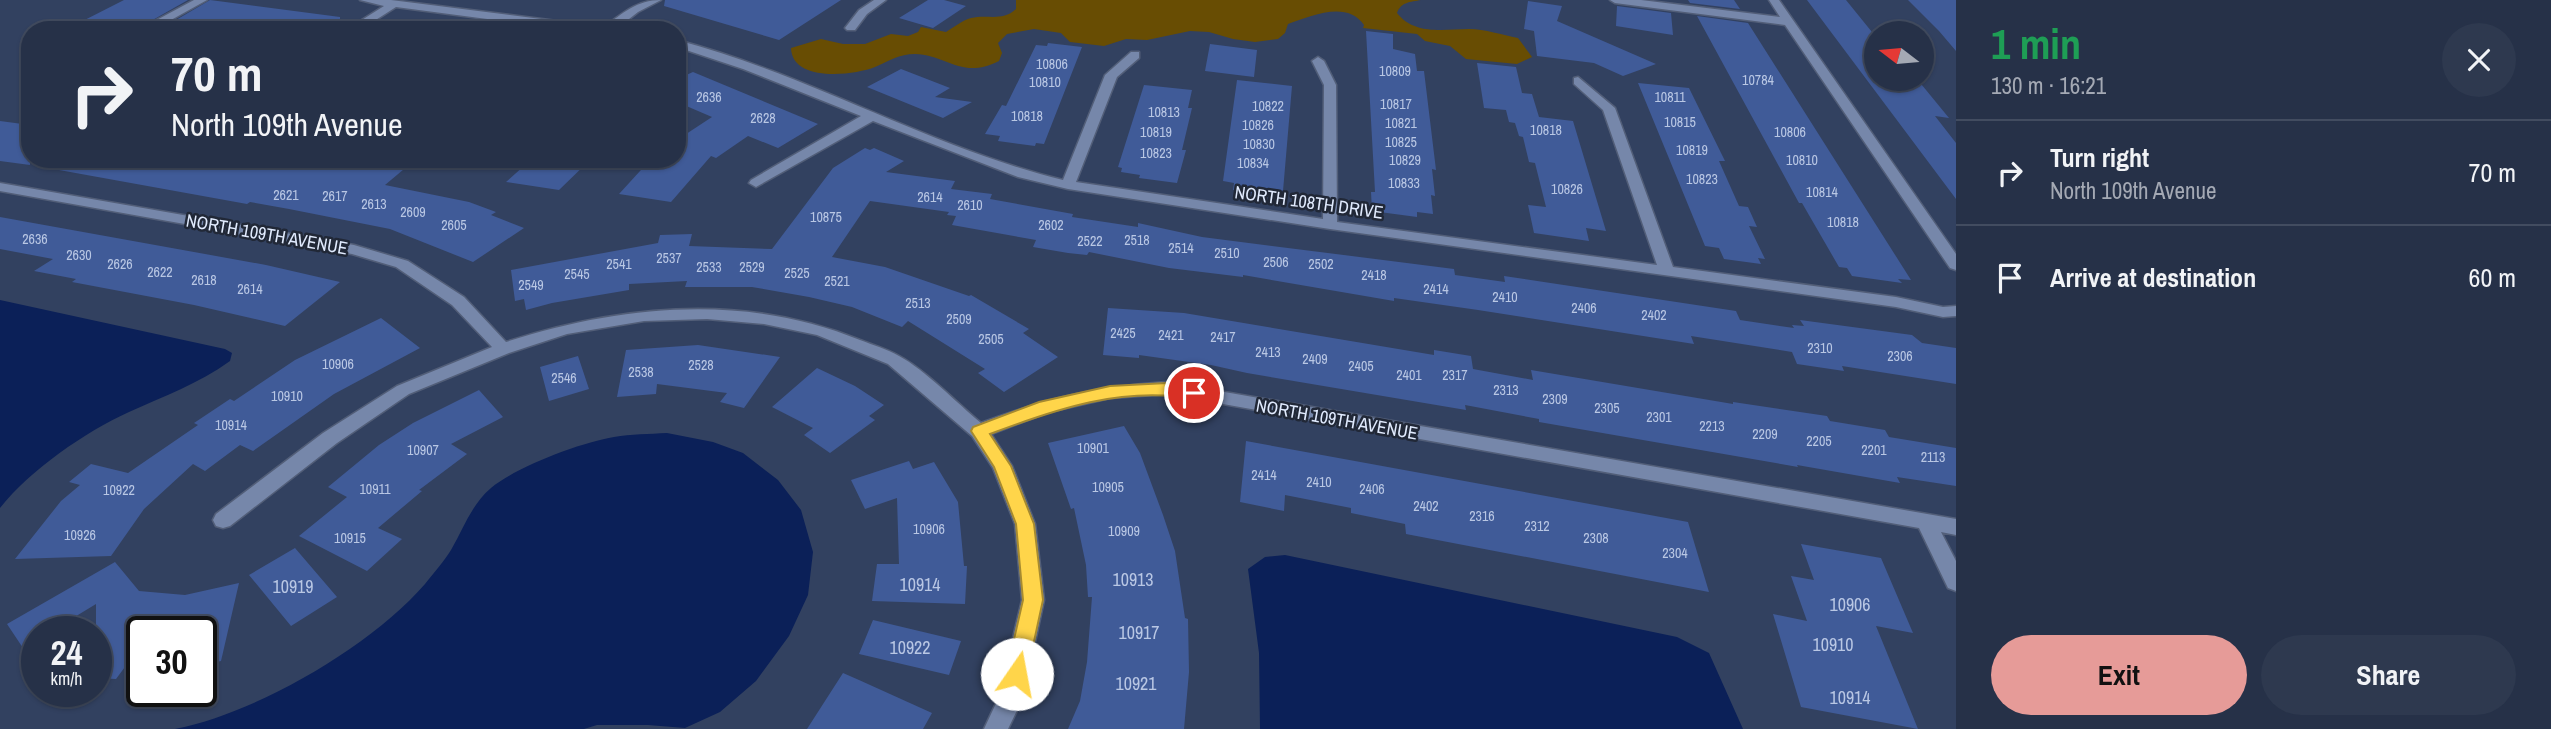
<!DOCTYPE html>
<meta charset="utf-8">
<style>
:root{--surface:#263148;--page:#2e394f;--text:#f1f3f6;--muted:#a4a9b4;--line:#424c60;--accent:#e69b98}
body{margin:0;font-family:"Archivo Narrow",sans-serif;background:var(--page);color:var(--text);height:100vh;display:flex;flex-direction:column;font-size:26px;white-space:nowrap}
*{box-sizing:border-box;margin:0}
p{font-size:23px;color:var(--muted)}
.icon{flex:none;width:38px;height:38px;fill:none;stroke:currentColor;stroke-width:2;stroke-linecap:round;stroke-linejoin:round}
.map{position:relative;flex:1;overflow:hidden}
.details{display:flex;flex-direction:column;background:var(--surface);width:595px}
.details>*{flex:none}
.banner{position:absolute;left:21px;top:21px;width:665px;height:147px;border-radius:28px;box-shadow:0 2px 5px #0004,0 0 0 2px var(--line);background:#263148;color:var(--text);overflow:hidden}
.needle{width:46px;rotate:286deg}
.tools{position:absolute;left:1864px;top:21px;display:grid;gap:14px}
.tools a{display:grid;place-items:center;width:70px;height:70px;border-radius:50%;background:var(--surface);box-shadow:0 2px 5px #0004,0 0 0 2px var(--line);font-size:35px}
.speed{position:absolute;left:21px;top:616px;display:flex;gap:14px;font-size:35px;font-weight:700;text-align:center}
.speed>*{display:grid;place-content:center;width:91px;height:91px;border-radius:50%;background:var(--surface);box-shadow:0 2px 5px #0004,0 0 0 2px var(--line);line-height:1}
.speed small{font-size:18px;font-weight:400}
.speed .limit{border:4px solid #111;border-radius:10px;background:#fff;color:#111}
.pin{position:absolute;display:grid;place-items:center;width:60px;height:60px;color:#fff;margin:-30px;border:4px solid #fff;border-radius:50%;box-shadow:0 2px 7px #0007}
.me{position:absolute;width:77px;margin:-38px;rotate:12deg;stroke-linejoin:round;filter:drop-shadow(0 0 5px #0008)}
.turn{display:flex;align-items:center;gap:24px;height:147px;padding:0 35px;font-size:32px}
.turn .icon{width:91px;height:91px;stroke-width:2.5}
.turn b{display:block;font-size:49px;line-height:60px}
.round{display:grid;place-items:center;flex:none;width:74px;height:74px;border-radius:37px;background:var(--page)}
.overview{display:flex;align-items:center;justify-content:space-between;height:119px;padding:0 35px}
h1{font-size:42px;font-weight:800;line-height:52px;color:#1e9e55}
.action{display:flex;gap:14px;margin-top:auto;padding:14px 35px}
.action a{flex:1;height:80px;border-radius:42px;background:var(--accent);color:#111;font-size:28px;font-weight:800;line-height:80px;text-align:center}
.action a+a{background:var(--page);color:var(--text)}
ul{padding:0;list-style:none}
li{display:flex;align-items:center;gap:21px;height:105px;padding:0 35px;border-top:2px solid var(--line)}
li div{flex:1}
li b{display:block;font-size:26px}
li em{font-style:normal}
main{display:flex;flex:1;min-height:0}
.map>svg:first-child{display:block}
.green{fill:#684d03}
.water{fill:#0b2058}
.building{fill:#405b98}
.lines{fill:none;stroke-linecap:round;stroke-linejoin:round}
.minor-casing{stroke:#525e78;stroke-width:3}
.minor{fill:#7687aa;fill-rule:evenodd}
.route{fill:#ffd54a;stroke:#a68a30;stroke-width:2}
.labels{text-anchor:middle;dominant-baseline:central;stroke-width:5;stroke-linejoin:round;paint-order:stroke}
.number-label{font-size:14px;fill:#b9c7e4}
.street-label{font-size:18px;fill:#e1ebfe;stroke:#212837}
.near-number-label{font-size:18px;fill:#b9c7e4}
</style>
<main>
<div class="map">
<svg width="1956" height="729" viewBox="0 0 1956 729">
<rect width="100%" height="100%" fill="#324160"/>
<path class="green" d="M1016,0H1421C1410,2 1401,2 1397,13C1415,36 1445,29 1469,29C1485,29 1502,35 1518,38L1532,57L1517,64L1466,59L1450,46L1425,41L1417,34L1363,28L1364,25C1347,0 1311,16 1288,24L1285,33L1278,39L1255,42L1233,39L1209,32L1190,31L1147,40L1126,39L1104,46L1070,42L1061,33L1034,29L1007,34L998,43L1002,53L999,61C962,80 947,55 915,54C899,54 889,61 875,67C852,76 792,82 791,48L821,39L843,44H865L891,34L908,36L918,32L921,27L946,32C954,27 963,20 971,18C988,14 1002,22 1016,9Z"/>
<path class="water" d="M0,300L225,349L232,353L230,361C198,384 164,396 129,412C85,432 30,470 0,508Z
M667,433L713,442L743,453L778,480L801,510L813,552L808,595L789,636L756,681L720,712L685,728L648,725H597L584,729H175C257,713 370,647 425,584C434,573 444,561 451,550C464,528 471,505 491,488C516,467 582,442 614,437C631,434 649,434 667,433Z
M1285,555L1677,637L1709,653L1743,729H1260L1259,653L1248,569L1265,557Z"/>
<path class="building" d="M124,0H188L135,30H65Z
M210,0L340,17V30H159Z
M665,0H841L779,40L664,6Z
M928,0H944L966,6L933,28L899,18Z
M1688,0H1734L1740,9L1690,3Z
M1807,0H1846L1876,37V79H1917L1949,118L1935,116L1956,143V199Z
M1908,0H1956V51L1939,31Z
M1528,1L1562,6L1557,21L1656,64L1623,76L1594,63L1537,56L1534,31L1524,29Z
M1617,6L1671,13L1673,35L1616,26Z
M1697,16L1748,23L1911,280L1898,279L1902,283L1852,276L1847,268L1839,267L1802,203H1799Z
M1366,31L1393,34V49L1415,54L1417,71H1424L1436,170L1432,169L1435,196L1431,195L1433,214L1417,212V217L1372,211L1371,192H1375Z
M1048,43L1082,47L1044,144L1036,143L1035,146L998,141L1000,136L985,134L1002,105L1006,106L1036,45L1047,46Z
M1210,44L1257,50L1254,77L1205,71Z
M1477,63L1516,67L1522,93L1532,94L1539,117L1573,121L1606,231L1586,228L1589,241L1534,233L1528,205L1546,207L1535,163L1529,162L1523,137L1519,136L1515,123L1509,122L1506,110L1484,108Z
M901,69L950,88L935,97L972,102L943,118L867,87Z
M693,72L818,124L778,148L748,136L716,158L711,156L671,202L619,194L651,159H677V140L712,117L677,102V79Z
M1237,80L1292,86L1283,191L1276,190L1275,197L1233,190L1234,183L1223,181Z
M1638,83L1689,88L1725,161H1719L1739,206L1748,207L1757,227L1749,226L1765,259L1758,258L1761,264L1724,259L1719,248L1705,246Z
M1144,85L1192,90L1188,108H1192L1182,150H1186L1177,183L1139,178L1140,175L1121,172L1122,168L1118,167Z
M0,121L30,125V165L0,161Z
M865,148L870,150L874,148L904,161L886,172L955,181L951,189L992,194L990,199L1073,214L1072,217L1138,227V223L1202,237L1454,269L1455,275L1505,282L1504,276L1736,311L1740,320L1794,328L1792,325L1804,326L1800,320L1912,335L1922,343L1956,348V384L1842,366L1844,371L1797,364L1792,352L1691,336L1694,344L1478,310L1394,298V301L1243,275V277L1169,268L1089,252L1087,255L1068,253L1033,247L1036,240L952,225L956,216L947,215L949,212L870,201L832,257L885,267L969,296L971,295L1029,329L1023,333L1058,357L1004,392L978,373L985,369L908,321L902,327L852,307L809,297L752,287H685L687,281L629,284V290L552,303L526,310L524,299L515,301L511,270L658,243L660,235L692,234L689,246L772,249L833,168Z
M60,159H242L288,168V159H416L385,185L469,202L496,212L491,215L524,228L473,262L390,229L289,209L250,202L247,204L59,170Z
M541,159H591L559,190L506,182L525,165L534,166Z
M0,217L266,265L340,282L285,326L194,305L72,282L76,279L34,271L53,259L0,249Z
M1108,308L1184,313L1434,355V350L1471,356L1473,369L1533,380L1531,370L1733,404V402L1827,416L1830,421L1885,430L1889,437L1956,448V486L1897,477L1900,483L1797,465L1798,467L1539,422V419L1465,405L1466,410L1247,373L1211,365L1139,355V358L1103,355Z
M381,318L420,348L334,394L253,451L240,445L205,471L193,464L144,509L111,556L15,559L61,501L80,485L69,482L91,464L128,473L198,425L194,423L230,399L234,401L295,360Z
M698,345L780,357L744,408L720,402L727,393L657,384L656,394L617,397L626,350Z
M578,356L589,389L549,401L540,367Z
M817,368L855,386L884,405L869,416L875,420L830,453L804,435L813,428L772,407Z
M479,390L503,417L451,444L467,454L419,490L422,491L378,528L402,539L367,571L299,536L347,497L328,487L379,445L413,423Z
M1124,426L1140,453L1163,515L1175,551L1185,618L1188,619L1189,672L1184,729H1068L1080,701L1087,662L1092,597H1088L1086,565L1074,508L1071,509L1048,443Z
M1246,441L1688,522L1709,592L1406,534L1405,524L1351,513V508L1285,495L1284,511L1240,502Z
M909,461L913,469L934,462L958,502L964,566H967L965,604L872,601L877,564H899L897,498L865,509L851,480Z
M1801,544L1881,558L1913,633L1876,626L1918,729L1801,707L1773,614L1807,621L1791,576L1814,580Z
M295,548L337,597L291,626L249,575Z
M115,562L139,591L185,595L239,583L221,661L201,666V632H142V644L116,679L96,678V604L50,632H37V639L23,648L7,624Z
M873,620L961,641L949,675L859,654Z
M843,673L859,680L932,713L923,729H807Z"/>
<g class="lines">
<defs>
<path id="minor" d="M194,0H207L153,30H138Z
M360,0H391L604,27C623,13 637,0 661,0L638,12L615,30H572L396,7L360,30H346L384,6Z
M874,0H886L867,14L855,30H847L845,28L859,10Z
M1610,0H1641L1780,17L1769,0H1779L1956,254V270L1950,268L1785,25L1615,3Z
M677,40C810,75 929,147 1063,180L1105,75L1131,52H1139V58L1117,77L1076,182L1323,219L1324,85L1312,61L1318,57L1324,61L1336,85L1337,222L1657,265L1603,110L1574,84V78L1578,77L1615,108L1673,267L1896,297L1943,307L1956,306V316L1943,317L1896,307L1330,229L1068,189L1018,177L873,121L756,187L749,183L751,180L861,116L743,69L677,47Z
M0,183L354,245L408,261L464,297L506,342C621,305 746,293 860,340C873,345 887,349 899,356C924,369 958,404 981,423C1048,398 1096,387 1167,382L1956,519V535L1941,532L1956,561V591L1948,588L1919,528L1167,394L1110,398L1049,412L991,434L1012,466L1035,524L1044,600L1023,698L1008,729H984L999,697L1022,600L1015,524L993,468L972,436L888,364L817,335L764,324L707,319L644,321L567,334L509,353L409,394L337,443L230,526L223,528L216,526L213,520L216,514L323,433L397,386L492,347L452,305L396,267L352,254L0,191Z"/>
</defs>
<use href="#minor" class="minor-casing"/>
<use href="#minor" class="minor"/>
</g>
<path class="route" d="M1167,383L1200,389L1202,393L1194,399C1123,386 1056,409 990,434L1011,466L1034,524L1043,600L1027,674L1024,681L1017,683L1009,681L1006,674L1023,600L1016,524L994,467L971,431L973,427L1039,402L1110,386Z"/>
<g class="labels">
<g class="number-label">
<text x="1052" y="64">10806</text>
<text x="1395" y="71">10809</text>
<text x="1758" y="80">10784</text>
<text x="1045" y="82">10810</text>
<text x="709" y="97">2636</text>
<text x="1670" y="97">10811</text>
<text x="1396" y="104">10817</text>
<text x="1268" y="106">10822</text>
<text x="1164" y="112">10813</text>
<text x="1027" y="116">10818</text>
<text x="763" y="118">2628</text>
<text x="1680" y="122">10815</text>
<text x="1401" y="123">10821</text>
<text x="1258" y="125">10826</text>
<text x="1546" y="130">10818</text>
<text x="1156" y="132">10819</text>
<text x="1790" y="132">10806</text>
<text x="1401" y="142">10825</text>
<text x="1259" y="144">10830</text>
<text x="1692" y="150">10819</text>
<text x="1156" y="153">10823</text>
<text x="1405" y="160">10829</text>
<text x="1802" y="160">10810</text>
<text x="1253" y="163">10834</text>
<text x="1702" y="179">10823</text>
<text x="1404" y="183">10833</text>
<text x="1567" y="189">10826</text>
<text x="1822" y="192">10814</text>
<text x="286" y="195">2621</text>
<text x="335" y="196">2617</text>
<text x="930" y="197">2614</text>
<text x="374" y="204">2613</text>
<text x="970" y="205">2610</text>
<text x="413" y="212">2609</text>
<text x="826" y="217">10875</text>
<text x="1843" y="222">10818</text>
<text x="454" y="225">2605</text>
<text x="1051" y="225">2602</text>
<text x="35" y="239">2636</text>
<text x="1137" y="240">2518</text>
<text x="1090" y="241">2522</text>
<text x="1181" y="248">2514</text>
<text x="1227" y="253">2510</text>
<text x="79" y="255">2630</text>
<text x="669" y="258">2537</text>
<text x="1276" y="262">2506</text>
<text x="120" y="264">2626</text>
<text x="619" y="264">2541</text>
<text x="1321" y="264">2502</text>
<text x="709" y="267">2533</text>
<text x="752" y="267">2529</text>
<text x="160" y="272">2622</text>
<text x="797" y="273">2525</text>
<text x="577" y="274">2545</text>
<text x="1374" y="275">2418</text>
<text x="204" y="280">2618</text>
<text x="837" y="281">2521</text>
<text x="531" y="285">2549</text>
<text x="250" y="289">2614</text>
<text x="1436" y="289">2414</text>
<text x="1505" y="297">2410</text>
<text x="918" y="303">2513</text>
<text x="1584" y="308">2406</text>
<text x="1654" y="315">2402</text>
<text x="959" y="319">2509</text>
<text x="1123" y="333">2425</text>
<text x="1171" y="335">2421</text>
<text x="1223" y="337">2417</text>
<text x="991" y="339">2505</text>
<text x="1820" y="348">2310</text>
<text x="1268" y="352">2413</text>
<text x="1900" y="356">2306</text>
<text x="1315" y="359">2409</text>
<text x="338" y="364">10906</text>
<text x="701" y="365">2528</text>
<text x="1361" y="366">2405</text>
<text x="641" y="372">2538</text>
<text x="1409" y="375">2401</text>
<text x="1455" y="375">2317</text>
<text x="564" y="378">2546</text>
<text x="1506" y="390">2313</text>
<text x="287" y="396">10910</text>
<text x="1555" y="399">2309</text>
<text x="1607" y="408">2305</text>
<text x="1659" y="417">2301</text>
<text x="231" y="425">10914</text>
<text x="1712" y="426">2213</text>
<text x="1765" y="434">2209</text>
<text x="1819" y="441">2205</text>
<text x="1093" y="448">10901</text>
<text x="423" y="450">10907</text>
<text x="1874" y="450">2201</text>
<text x="1933" y="457">2113</text>
<text x="1264" y="475">2414</text>
<text x="1319" y="482">2410</text>
<text x="1108" y="487">10905</text>
<text x="375" y="489">10911</text>
<text x="1372" y="489">2406</text>
<text x="119" y="490">10922</text>
<text x="1426" y="506">2402</text>
<text x="1482" y="516">2316</text>
<text x="1537" y="526">2312</text>
<text x="929" y="529">10906</text>
<text x="1124" y="531">10909</text>
<text x="80" y="535">10926</text>
<text x="350" y="538">10915</text>
<text x="1596" y="538">2308</text>
<text x="1675" y="553">2304</text>
</g>
<g class="street-label">
<text transform="translate(1309 202) rotate(8)">NORTH 108TH DRIVE</text>
<text transform="translate(267 234) rotate(10)">NORTH 109TH AVENUE</text>
<text transform="translate(1337 419) rotate(10)">NORTH 109TH AVENUE</text>
</g>
<g class="near-number-label">
<text x="1133" y="579">10913</text>
<text x="920" y="584">10914</text>
<text x="293" y="586">10919</text>
<text x="1850" y="604">10906</text>
<text x="1139" y="632">10917</text>
<text x="1833" y="644">10910</text>
<text x="910" y="647">10922</text>
<text x="1136" y="683">10921</text>
<text x="1850" y="697">10914</text>
</g>
</g>
</svg>
<div class="tools">
<a><svg class="needle" viewBox="-14 -14 28 28"><path d="M0-13l5 13h-10z" fill="#e53935"/><path d="M0 13l5-13h-10z" fill="#a4a9b4"/></svg></a>
</div>
<div class="speed"><div>24<small>km/h</small></div><div class="limit">30</div></div>
<div class="pin" style="left:1194px;top:393px;background:#d93025"><svg class="icon" aria-label="arrive" viewBox="0 0 24 24"><path d="M6 21V4h12l-3 4 3 4H6"/></svg></div>
<svg class="me" style="left:1017px;top:674px" viewBox="-20 -20 40 40"><circle r="19" fill="#fff"/><path d="M0-13L10 11 0 6-10 11z" fill="#ffd54a"/></svg>
<div class="banner">
<div class="turn"><svg class="icon" aria-label="right" viewBox="0 0 24 24"><path d="M7 20v-9h11M14 6l5 5-5 5"/></svg><div><b>70 m</b>North 109th Avenue</div></div>
</div>
</div>
<section class="details">
<div class="overview"><div><h1>1 min</h1><p>130 m · 16:21</p></div><a class="round"><svg class="icon" aria-label="close" viewBox="0 0 24 24"><path d="M6 6l12 12M18 6L6 18"/></svg></a></div>
<ul>
<li><svg class="icon" aria-label="right" viewBox="0 0 24 24"><path d="M7 20v-9h11M14 6l5 5-5 5"/></svg><div><b>Turn right</b><p>North 109th Avenue</p></div><em>70 m</em></li>
<li><svg class="icon" aria-label="arrive" viewBox="0 0 24 24"><path d="M6 21V4h12l-3 4 3 4H6"/></svg><div><b>Arrive at destination</b></div><em>60 m</em></li>
</ul>
<div class="action"><a>Exit</a><a>Share</a></div>
</section>
</main>
